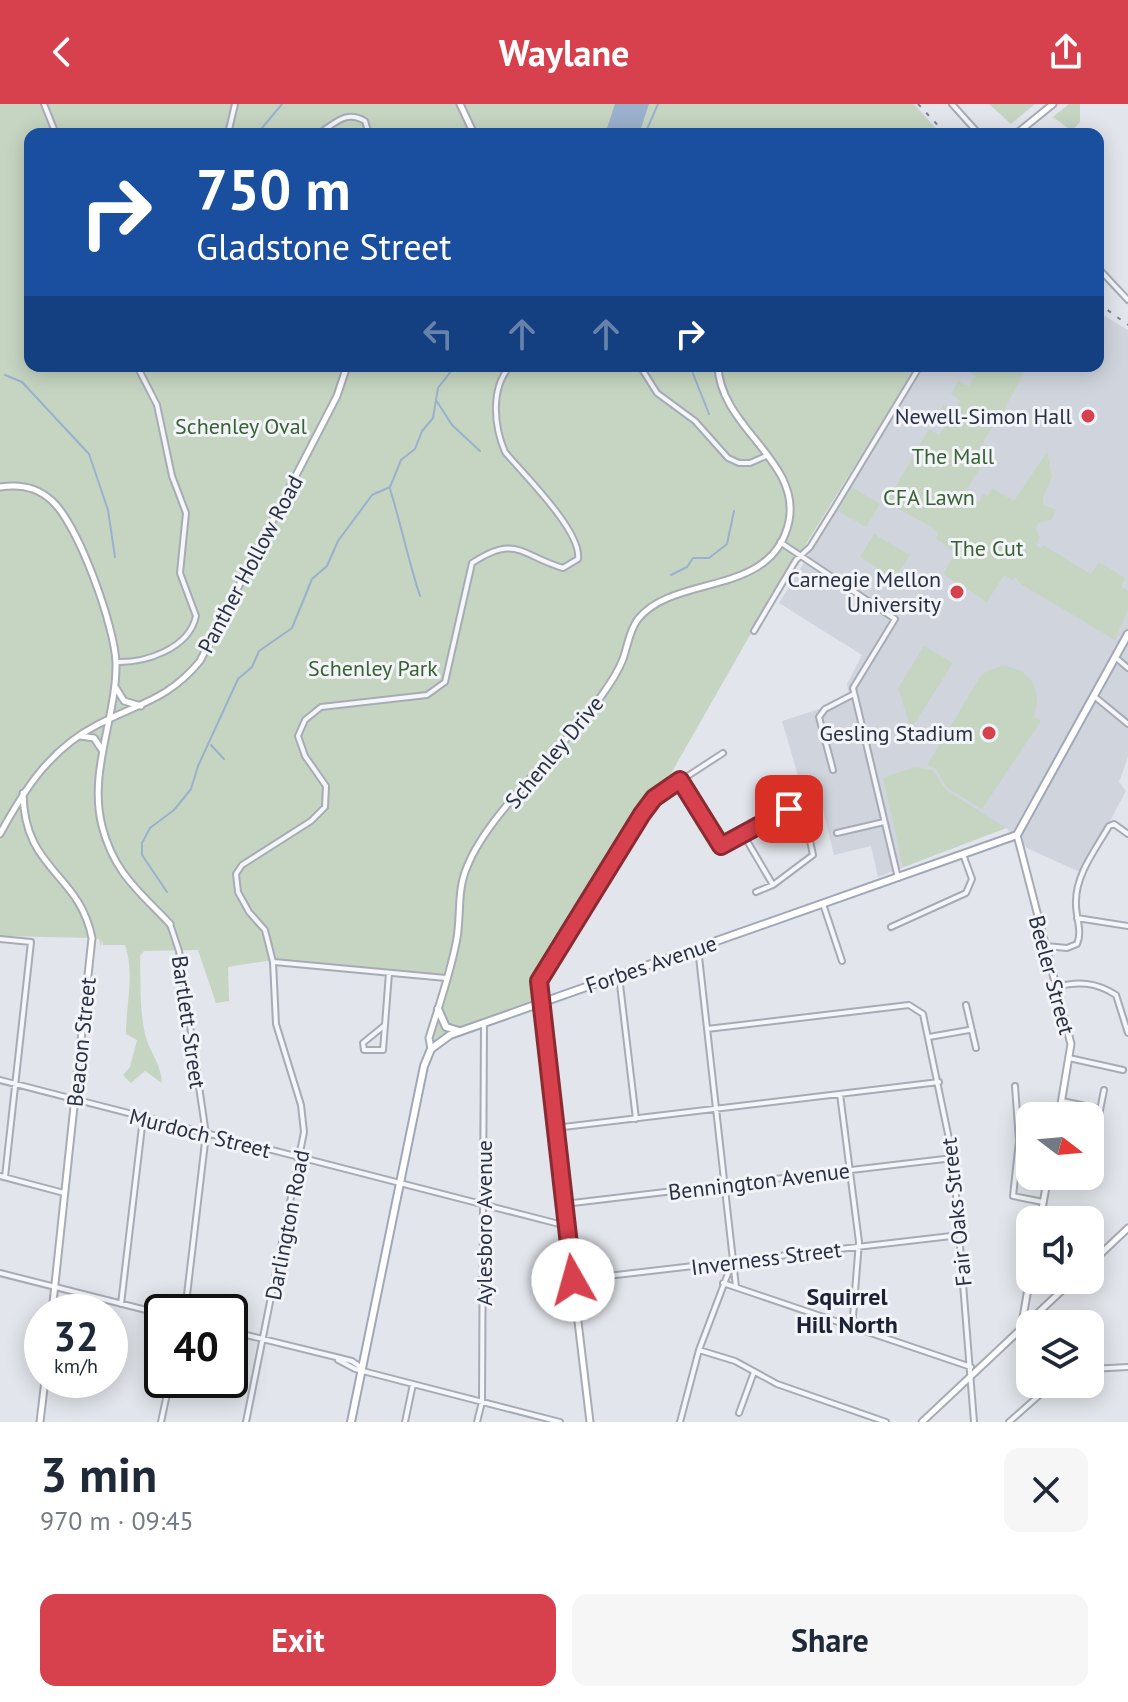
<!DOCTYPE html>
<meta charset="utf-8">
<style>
:root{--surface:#fff;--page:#f6f6f7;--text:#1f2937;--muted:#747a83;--accent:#d7404d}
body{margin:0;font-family:"PT Sans",sans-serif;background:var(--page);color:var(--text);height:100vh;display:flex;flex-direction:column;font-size:30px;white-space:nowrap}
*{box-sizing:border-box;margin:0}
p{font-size:26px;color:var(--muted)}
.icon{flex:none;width:44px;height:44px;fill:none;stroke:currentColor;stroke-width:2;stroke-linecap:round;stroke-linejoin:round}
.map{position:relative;height:1318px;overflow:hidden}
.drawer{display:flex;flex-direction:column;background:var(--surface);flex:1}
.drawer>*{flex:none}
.guide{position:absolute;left:24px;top:24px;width:1080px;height:244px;border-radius:16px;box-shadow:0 4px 20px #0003;background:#1a4fa0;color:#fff;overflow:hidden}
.needle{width:52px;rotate:106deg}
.buttons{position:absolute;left:1016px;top:998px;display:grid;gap:16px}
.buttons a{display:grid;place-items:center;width:88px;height:88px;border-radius:16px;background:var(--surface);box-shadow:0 4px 20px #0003;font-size:40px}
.speed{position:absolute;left:24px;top:1190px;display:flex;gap:16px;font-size:40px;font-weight:700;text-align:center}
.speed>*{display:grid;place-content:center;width:104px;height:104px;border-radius:50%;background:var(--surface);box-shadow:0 4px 20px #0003;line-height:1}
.speed small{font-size:20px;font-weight:400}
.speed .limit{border:4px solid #111;border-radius:12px;background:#fff;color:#111}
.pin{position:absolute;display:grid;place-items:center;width:68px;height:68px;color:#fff;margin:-34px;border-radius:16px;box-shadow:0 4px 12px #0006}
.me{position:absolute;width:88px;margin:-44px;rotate:353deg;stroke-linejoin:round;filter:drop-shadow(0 0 6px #0008)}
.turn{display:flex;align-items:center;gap:28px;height:168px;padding:0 40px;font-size:36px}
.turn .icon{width:104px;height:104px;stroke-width:2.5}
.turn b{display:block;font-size:56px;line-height:68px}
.lanes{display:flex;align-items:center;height:76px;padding:0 40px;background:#0003;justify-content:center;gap:40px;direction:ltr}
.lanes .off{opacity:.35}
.round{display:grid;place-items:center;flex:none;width:84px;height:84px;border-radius:16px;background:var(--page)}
.summary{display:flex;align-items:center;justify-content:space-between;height:136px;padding:0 40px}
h1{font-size:48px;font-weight:800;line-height:60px}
.primary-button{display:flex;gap:16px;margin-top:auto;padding:16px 40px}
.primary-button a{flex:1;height:92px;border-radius:16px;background:var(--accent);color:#fff;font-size:32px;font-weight:800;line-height:92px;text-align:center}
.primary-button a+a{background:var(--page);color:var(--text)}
header{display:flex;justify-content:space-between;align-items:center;height:104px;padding:0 40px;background:var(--accent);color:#fff;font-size:36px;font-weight:800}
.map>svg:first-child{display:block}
.built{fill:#d0d4dd}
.green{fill:#c6d5c2}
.water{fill:#9bb0cd}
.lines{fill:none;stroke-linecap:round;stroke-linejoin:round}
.stream{stroke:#9bb0cd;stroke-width:2}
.street-casing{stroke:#a7abb6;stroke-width:8}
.secondary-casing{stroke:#a7abb6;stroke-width:9}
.primary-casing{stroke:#a0a8b8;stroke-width:10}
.street{stroke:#f5f6f9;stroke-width:4}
.secondary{stroke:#fff;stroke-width:5}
.primary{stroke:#fff;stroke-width:6}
.rail{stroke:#7a8396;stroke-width:2;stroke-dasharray:4 8;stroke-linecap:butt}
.route-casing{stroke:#8c2a32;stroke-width:20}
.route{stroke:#d7404d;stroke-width:14}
.poi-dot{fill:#d7404d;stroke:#f2f4f8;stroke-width:3}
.labels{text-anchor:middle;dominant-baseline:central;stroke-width:6;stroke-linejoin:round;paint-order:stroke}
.poi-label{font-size:22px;fill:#293144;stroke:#f2f4f8;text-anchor:end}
.park-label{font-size:22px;fill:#3a6135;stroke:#f2f4f8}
.street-label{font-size:22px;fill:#293144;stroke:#f2f4f8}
.neighbourhood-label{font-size:24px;font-weight:bold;fill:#1b2235;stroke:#f2f4f8}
</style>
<header><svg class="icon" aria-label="back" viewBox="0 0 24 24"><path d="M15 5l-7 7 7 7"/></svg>Waylane<svg class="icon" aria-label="share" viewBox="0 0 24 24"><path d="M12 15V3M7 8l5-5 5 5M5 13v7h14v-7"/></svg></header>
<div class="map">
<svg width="1128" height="1318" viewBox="0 0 1128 1318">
<rect width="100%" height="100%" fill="#e2e5eb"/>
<path class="built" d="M1098,208L1128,226V653L1119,678L1126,687L1082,769L1027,744L1006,724L878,773L871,742L834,751L818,685H802L782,617L850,595L847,580L862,551L779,499L925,262H1098Z"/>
<path class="green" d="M0,0H914L941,30H30V262H917L758,517L657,694L636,718L539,877L540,899L450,931L431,945L429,937L446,874L266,857L228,863L229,897L216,899L198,846L144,847L140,852C141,878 139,912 147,937C153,952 161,962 162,979L145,967L131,979L123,971L130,963L137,936L126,930C126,899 135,871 125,841H103L102,835L101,843L99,835L92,834L0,832Z
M989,0H1035L1011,20Z
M1069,0H1080V18L1072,27L1053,13Z
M965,262H1042L1038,268L1027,263L1003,308L1006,311L1003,316L998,314L977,349L986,355L965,388L979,399L983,390L988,392L992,384L1014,397L1047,348L1052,373L1043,393L1044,401L1056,406L1051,416L1038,419L1036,426L1040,433L1036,441L1041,444L1043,441L1091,470L1099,458L1125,474L1121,482L1128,487V506L1115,536L1019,479L1016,473L1013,476L1004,471L987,498L943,470L955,449L936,434L938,430L933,424L886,398L912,355H917L923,343L919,341L929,325L939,331L946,321L936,315L944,300L954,307L960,297L951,290L958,277L969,282L975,272L964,265Z
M852,383L880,400L866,423L838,407Z
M874,430L910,451L895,475L860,453Z
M924,542L953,559L911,625L898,584Z
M1000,562C1031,563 1043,585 1034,613L1041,617L982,705L947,684L936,665L927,661L982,570Z
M914,663L933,666L945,685L1006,724L903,763L883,674Z"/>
<path class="water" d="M615,0H649L639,30H605Z"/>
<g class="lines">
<path class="stream" d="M257,30L282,0
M645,30L658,0
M690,262L709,310
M5,271L22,278L89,350L108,406L115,453
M436,296L452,321L480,347
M390,385C401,420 408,456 420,492
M671,471L687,463L693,454H709L727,440L734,407
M211,641L224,655
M167,788L142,751V739L150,724L174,706L191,685L198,662L238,575L252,563L259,547L292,524L312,475L327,462L338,437L372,391L390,383L401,356L415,345L422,327L433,314L438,284L455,262"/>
<defs>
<path id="street" d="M44,0L56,30
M952,0L979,30
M228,30L235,0
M318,30C336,19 345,6 365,17L369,30
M1098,164L1128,196
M640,262L657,289L695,317L728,354L739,359H750L766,352
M780,438L895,515L853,584L898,774
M754,527L796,456L810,443L833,406L920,262
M1115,553L1128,564
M116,558C145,559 189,545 196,512L180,469L186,409L172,372L157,301L137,262
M1094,592L1128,620
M833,666L819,613L825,605L854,590
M681,677L721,742L789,705L794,706L809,732L813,751L773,781L756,788
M837,729L884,718
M743,730L773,781
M823,800L842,857
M1077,814L1128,822
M170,820L179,847L206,1030L185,1208
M891,823L966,789L972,775L964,753
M0,835L31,838L5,1073
M1046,842L1067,844L1077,840C1083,827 1075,812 1076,797C1076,770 1096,745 1109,722L1114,720L1128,730
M698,844L736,1183
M274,858L446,874
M619,872L636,1015
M1056,883C1078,877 1096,878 1116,891L1128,929
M540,899L539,877L642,710L654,694L723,649
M966,901L976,944
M385,921L383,946H364L363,939Z
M385,921L389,869
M707,925L909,901L923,910L953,1054L974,1318
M929,933L969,926
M1069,954L1123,966
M0,976L567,1122
M1015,982L1019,1037L1013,1092L1043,1098
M840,990L859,1138L852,1225
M1062,997L1100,1005
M555,1024L939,978
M1094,1037L1104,986
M0,1072L64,1089
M564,1100L953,1054
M0,1169L162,1210
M573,1176L960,1131
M723,1179L971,1263
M121,1200L143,1014
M230,1227L352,1257L362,1264
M699,1246L735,1257L777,1280L886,1318
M338,1256L355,1265L560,1318
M1090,1265L1128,1263
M739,1309L754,1268
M161,1318L170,1276
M246,1318L304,1028L301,1001L276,920L273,858L265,826L249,808L238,788L236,770L242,761L311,717L325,703L326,682L305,652L298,632L305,616L321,603L427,591L445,578L472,459C516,430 520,451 563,464L578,455C582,427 523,370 505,348C494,322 490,285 510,262
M405,1318L413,1280
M477,1318L482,1298L484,919
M680,1318L699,1246L732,1159
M1009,1318L1052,1280"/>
<path id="secondary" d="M460,0L474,30
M1016,30L1053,0
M0,383C19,380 37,383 51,396C78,419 115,523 116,559C117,612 88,667 102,722C114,769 139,787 170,820
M116,584L124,597L141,602
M80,632L94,634L102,646
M23,689C24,767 79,768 92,834L52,1208
M0,730C24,686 50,645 97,621C139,599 168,596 200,557L337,292L347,262
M1017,731L1071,940L1059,1012
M540,899L590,1318
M431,945L429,934C439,901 451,868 457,834C461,810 457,786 467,763C488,708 566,643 602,591C610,580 618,568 623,555C628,541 629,527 638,515C675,469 773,494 789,417C801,357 720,323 718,262
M1040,1116L1048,1072
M1090,1160L1128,1124
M1021,1225L1030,1173
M40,1318L45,1276
M922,1318L1073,1176"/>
<path id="primary" d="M438,905L446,923L459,927
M351,1318L424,962L431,945L450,931L1017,731L1128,530"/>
</defs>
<use href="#street" class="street-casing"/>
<use href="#secondary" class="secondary-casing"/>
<use href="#primary" class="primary-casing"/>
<use href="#street" class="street"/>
<use href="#secondary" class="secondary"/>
<use href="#primary" class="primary"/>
<path class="rail" d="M918,0L946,30
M1098,199L1128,221"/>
</g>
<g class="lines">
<defs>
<path id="route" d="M573,1176L539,877L642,710L654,694L680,676L721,742L789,705"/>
</defs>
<use href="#route" class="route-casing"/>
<use href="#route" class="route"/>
</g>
<g class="poi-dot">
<circle cx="1088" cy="312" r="8"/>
<circle cx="957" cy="488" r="8"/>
<circle cx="989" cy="629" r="8"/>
</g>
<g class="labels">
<g class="poi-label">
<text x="1072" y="312">Newell-Simon Hall</text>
<text x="941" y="475">Carnegie Mellon<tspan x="941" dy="25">University</tspan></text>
<text x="973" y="629">Gesling Stadium</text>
</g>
<g class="park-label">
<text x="241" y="322">Schenley Oval</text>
<text x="953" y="352">The Mall</text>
<text x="929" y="393">CFA Lawn</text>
<text x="987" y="444">The Cut</text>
<text x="373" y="564">Schenley Park</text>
</g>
<g class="street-label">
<text transform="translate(250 460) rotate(-62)">Panther Hollow Road</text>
<text transform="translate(554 648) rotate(-50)">Schenley Drive</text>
<text transform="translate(651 860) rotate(-19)">Forbes Avenue</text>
<text transform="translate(1052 871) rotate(75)">Beeler Street</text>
<text transform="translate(189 918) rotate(82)">Bartlett Street</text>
<text transform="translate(81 938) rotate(-84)">Beacon Street</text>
<text transform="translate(200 1029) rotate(14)">Murdoch Street</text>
<text transform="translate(759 1077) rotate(-7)">Bennington Avenue</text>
<text transform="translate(956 1108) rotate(-96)">Fair Oaks Street</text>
<text transform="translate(484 1119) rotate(-90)">Aylesboro Avenue</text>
<text transform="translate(287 1121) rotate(-79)">Darlington Road</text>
<text transform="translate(766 1154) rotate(-7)">Inverness Street</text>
</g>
<g class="neighbourhood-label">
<text x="847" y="1192">Squirrel<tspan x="847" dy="28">Hill North</tspan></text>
</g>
</g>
</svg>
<div class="buttons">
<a><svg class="needle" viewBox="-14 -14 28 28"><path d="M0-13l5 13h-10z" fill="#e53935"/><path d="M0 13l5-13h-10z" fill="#747a83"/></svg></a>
<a><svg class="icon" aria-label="sound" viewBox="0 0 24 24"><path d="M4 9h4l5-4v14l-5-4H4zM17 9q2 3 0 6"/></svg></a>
<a><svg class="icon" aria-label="layers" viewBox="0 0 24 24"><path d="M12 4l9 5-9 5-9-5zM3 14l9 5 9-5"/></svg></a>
</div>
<div class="speed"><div>32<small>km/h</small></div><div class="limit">40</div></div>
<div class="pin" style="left:789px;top:705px;background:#d93025"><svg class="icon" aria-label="arrive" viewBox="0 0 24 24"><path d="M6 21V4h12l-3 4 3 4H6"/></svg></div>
<svg class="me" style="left:573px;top:1176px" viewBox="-20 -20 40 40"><circle r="19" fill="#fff"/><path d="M0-13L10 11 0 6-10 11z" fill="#d7404d"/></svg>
<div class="guide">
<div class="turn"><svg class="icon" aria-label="right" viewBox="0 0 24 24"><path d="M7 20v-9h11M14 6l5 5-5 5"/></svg><div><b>750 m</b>Gladstone Street</div></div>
<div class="lanes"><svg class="icon off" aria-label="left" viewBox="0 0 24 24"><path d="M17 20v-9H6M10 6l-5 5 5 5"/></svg><svg class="icon off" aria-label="ahead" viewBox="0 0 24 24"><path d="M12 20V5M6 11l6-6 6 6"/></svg><svg class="icon off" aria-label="ahead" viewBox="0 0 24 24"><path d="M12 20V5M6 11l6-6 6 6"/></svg><svg class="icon" aria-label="right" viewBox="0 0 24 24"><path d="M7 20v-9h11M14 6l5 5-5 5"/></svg></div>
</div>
</div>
<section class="drawer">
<div class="summary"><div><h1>3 min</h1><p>970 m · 09:45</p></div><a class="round"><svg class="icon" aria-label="close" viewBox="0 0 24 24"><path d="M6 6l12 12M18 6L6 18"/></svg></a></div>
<div class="primary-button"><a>Exit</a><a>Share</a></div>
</section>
